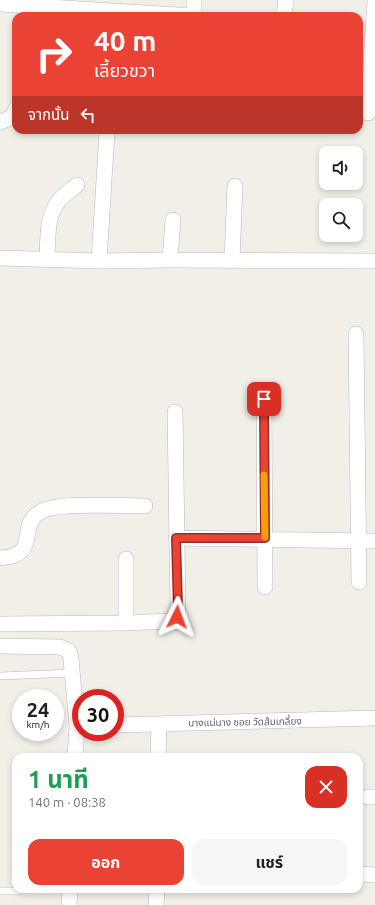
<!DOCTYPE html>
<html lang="th">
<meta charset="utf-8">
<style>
:root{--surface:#fff;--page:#f6f6f6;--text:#202124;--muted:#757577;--accent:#ea4335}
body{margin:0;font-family:Ubuntu,"Noto Sans Thai",sans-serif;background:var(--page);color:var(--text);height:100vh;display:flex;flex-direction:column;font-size:15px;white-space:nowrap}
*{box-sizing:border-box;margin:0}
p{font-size:13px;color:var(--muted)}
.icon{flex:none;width:22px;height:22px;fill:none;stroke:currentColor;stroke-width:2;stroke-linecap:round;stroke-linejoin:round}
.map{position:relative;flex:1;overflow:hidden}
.details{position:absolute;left:12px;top:753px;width:351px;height:140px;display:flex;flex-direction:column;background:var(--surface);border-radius:12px;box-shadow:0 2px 6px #0003}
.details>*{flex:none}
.hud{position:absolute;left:12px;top:12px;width:351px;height:122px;border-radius:12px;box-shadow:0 2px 6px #0003;background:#ea4335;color:#fff;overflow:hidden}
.controls{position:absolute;left:319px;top:146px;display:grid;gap:8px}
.controls a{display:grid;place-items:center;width:44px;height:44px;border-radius:8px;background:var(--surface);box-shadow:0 2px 6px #0003;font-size:20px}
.speed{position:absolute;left:12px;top:689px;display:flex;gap:8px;font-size:20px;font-weight:700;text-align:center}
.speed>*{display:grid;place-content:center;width:52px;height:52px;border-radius:50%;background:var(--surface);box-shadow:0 2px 6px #0003;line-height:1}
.speed small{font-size:10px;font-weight:400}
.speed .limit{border:6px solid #d22;background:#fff;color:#111}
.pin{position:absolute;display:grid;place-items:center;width:34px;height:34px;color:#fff;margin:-17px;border-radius:8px;box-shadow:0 2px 6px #0006}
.me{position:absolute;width:44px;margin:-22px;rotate:3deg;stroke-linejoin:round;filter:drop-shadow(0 0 3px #0008)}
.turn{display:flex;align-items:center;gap:14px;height:84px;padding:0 16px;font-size:18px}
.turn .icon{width:52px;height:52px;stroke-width:2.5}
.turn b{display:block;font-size:28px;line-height:34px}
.then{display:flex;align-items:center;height:38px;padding:0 16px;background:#0003;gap:8px;font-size:15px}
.round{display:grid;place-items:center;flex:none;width:42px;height:42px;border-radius:12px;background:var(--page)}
.headline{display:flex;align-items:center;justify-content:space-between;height:68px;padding:0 16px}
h1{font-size:24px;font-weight:700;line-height:30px;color:#1e9e55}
.action{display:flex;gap:8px;margin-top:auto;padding:8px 16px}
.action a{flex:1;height:46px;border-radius:12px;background:var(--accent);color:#fff;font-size:16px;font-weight:700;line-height:46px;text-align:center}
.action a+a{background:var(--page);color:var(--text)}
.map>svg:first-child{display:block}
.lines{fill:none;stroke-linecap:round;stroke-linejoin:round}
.lane-casing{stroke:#b5b8bc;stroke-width:8}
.street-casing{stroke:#b5b8bc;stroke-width:16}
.lane{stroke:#fff;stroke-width:7}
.street{stroke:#fff;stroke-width:15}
.route-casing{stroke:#982c22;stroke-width:10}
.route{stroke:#ea4335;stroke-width:7}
.slow{stroke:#f59e0b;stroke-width:7}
.labels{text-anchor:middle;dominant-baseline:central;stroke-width:4;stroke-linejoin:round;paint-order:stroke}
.street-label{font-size:10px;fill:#5f6368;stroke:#fff}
</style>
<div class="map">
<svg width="375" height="905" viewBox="0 0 375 905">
<rect width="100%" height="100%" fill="#f1efe8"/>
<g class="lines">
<defs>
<path id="lane" d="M0,676L73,673
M0,891H18"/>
<path id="street" d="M0,4L194,16
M194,16V0
M284,16L286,0
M368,113L375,0
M0,122L12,117L16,109
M0,258L99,261L170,260L375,261
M47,260C48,242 46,217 58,202C63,195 71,190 77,185
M170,260L173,220
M232,260L235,186
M99,261L107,132
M356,334L359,582
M264,399L265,587
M176,538L375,541
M0,558C44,555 13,524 44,510C62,502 123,506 145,506
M126,559V623
M0,624L126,623L170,621L177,617L178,609L175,412
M0,646L60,647L69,651L71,659L77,726L81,725
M115,725L375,718
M75,757L77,726
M158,757L159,724
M368,797H375
M359,874L375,875
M69,905L70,889
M156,905L157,889"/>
</defs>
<use href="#lane" class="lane-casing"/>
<use href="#street" class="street-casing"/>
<use href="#lane" class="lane"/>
<use href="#street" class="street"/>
</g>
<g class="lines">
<defs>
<path id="route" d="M177,617L178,609L176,538H265L264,399"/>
</defs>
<use href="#route" class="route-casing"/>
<use href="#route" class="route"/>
<path class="slow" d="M264,475L265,537"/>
</g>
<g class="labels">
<g class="street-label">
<text transform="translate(245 722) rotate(-1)">บางแม่นาง ซอย วัดส้มเกลี้ยง</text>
</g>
</g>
</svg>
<div class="controls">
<a><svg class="icon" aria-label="sound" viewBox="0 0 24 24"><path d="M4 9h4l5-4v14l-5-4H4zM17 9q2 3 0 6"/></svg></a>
<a><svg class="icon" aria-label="search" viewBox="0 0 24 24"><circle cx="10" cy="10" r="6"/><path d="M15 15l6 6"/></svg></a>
</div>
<div class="speed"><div>24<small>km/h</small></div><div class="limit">30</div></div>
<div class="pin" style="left:264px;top:399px;background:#d93025"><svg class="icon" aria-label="arrive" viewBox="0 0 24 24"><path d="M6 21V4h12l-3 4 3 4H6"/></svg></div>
<svg class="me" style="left:177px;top:617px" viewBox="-20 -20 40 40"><path d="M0-17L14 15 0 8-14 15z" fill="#ea4335" stroke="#fff" stroke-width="4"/></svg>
<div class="hud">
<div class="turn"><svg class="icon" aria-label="right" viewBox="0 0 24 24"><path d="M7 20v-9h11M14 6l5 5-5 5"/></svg><div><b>40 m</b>เลี้ยวขวา</div></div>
<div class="then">จากนั้น<svg class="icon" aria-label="left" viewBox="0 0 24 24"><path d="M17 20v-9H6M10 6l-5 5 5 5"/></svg></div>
</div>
<section class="details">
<div class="headline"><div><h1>1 นาที</h1><p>140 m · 08:38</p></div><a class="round" style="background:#d93025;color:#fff"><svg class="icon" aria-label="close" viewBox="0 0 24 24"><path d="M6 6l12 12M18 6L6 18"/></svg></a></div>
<div class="action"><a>ออก</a><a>แชร์</a></div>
</section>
</div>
